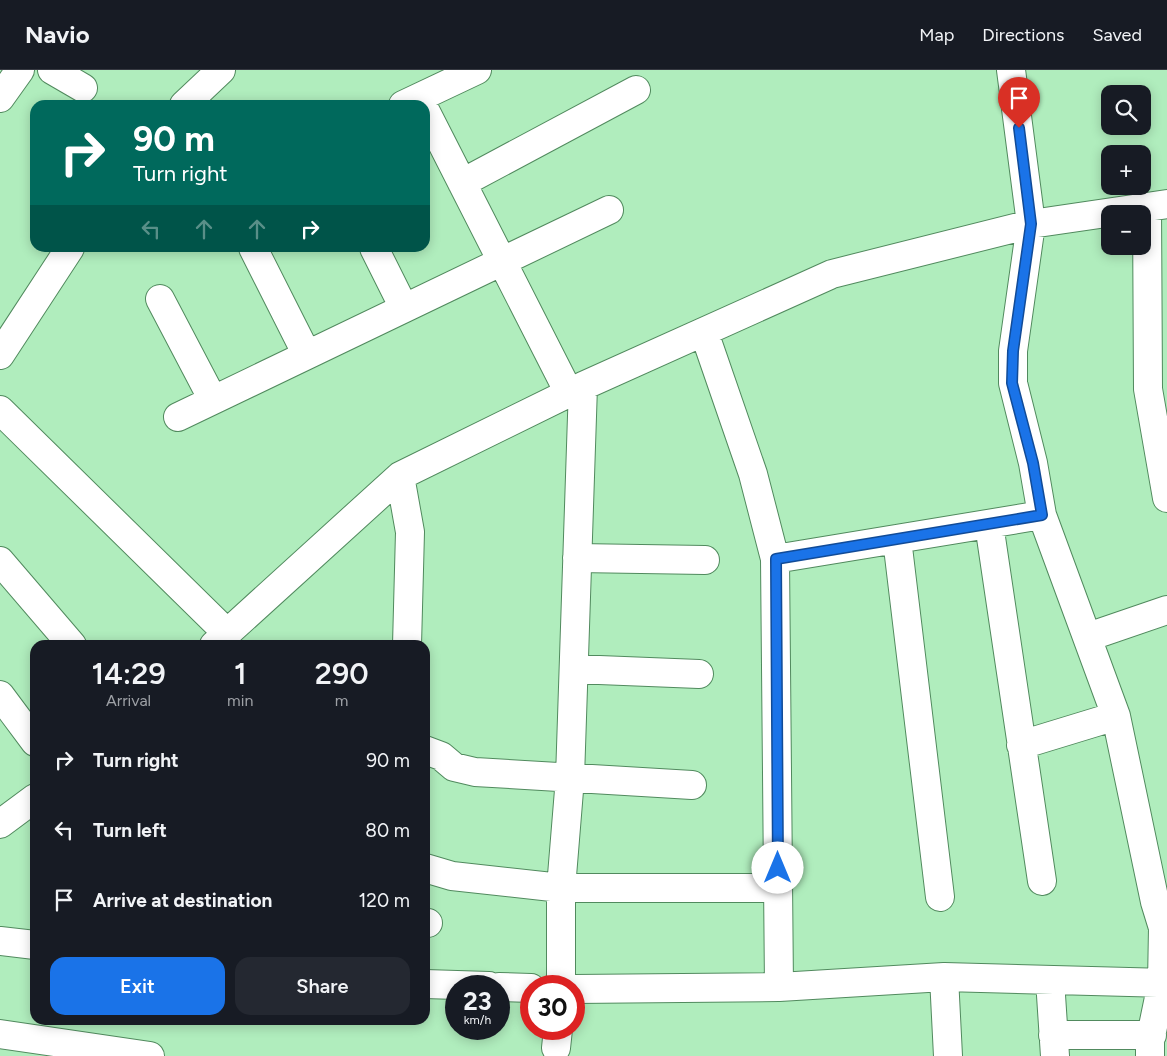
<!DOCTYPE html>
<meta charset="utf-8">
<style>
:root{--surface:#171b24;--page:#242831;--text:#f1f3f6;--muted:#9ea1a6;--line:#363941;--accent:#1a73e8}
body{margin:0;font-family:Figtree,sans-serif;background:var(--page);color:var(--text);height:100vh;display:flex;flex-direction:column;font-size:19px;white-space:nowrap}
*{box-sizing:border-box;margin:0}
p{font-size:16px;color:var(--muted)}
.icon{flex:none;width:28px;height:28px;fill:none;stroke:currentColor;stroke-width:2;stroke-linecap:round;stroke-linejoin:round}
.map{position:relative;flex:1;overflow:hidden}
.drawer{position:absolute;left:30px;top:570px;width:400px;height:385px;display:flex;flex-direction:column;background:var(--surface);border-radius:15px;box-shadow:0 2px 12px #0003}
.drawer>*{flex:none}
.banner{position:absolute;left:30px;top:30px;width:400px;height:152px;border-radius:15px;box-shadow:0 2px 12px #0003;background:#00695c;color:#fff;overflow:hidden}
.tools{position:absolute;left:1101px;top:15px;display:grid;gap:10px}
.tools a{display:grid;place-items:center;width:50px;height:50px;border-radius:10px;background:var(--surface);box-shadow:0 2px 12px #0003;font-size:25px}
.speed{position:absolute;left:445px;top:905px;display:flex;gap:10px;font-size:25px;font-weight:700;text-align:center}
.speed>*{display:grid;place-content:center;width:65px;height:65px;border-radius:50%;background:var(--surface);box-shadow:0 2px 12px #0003;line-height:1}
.speed small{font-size:12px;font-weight:400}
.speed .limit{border:8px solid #d22;background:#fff;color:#111}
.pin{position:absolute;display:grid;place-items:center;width:42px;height:42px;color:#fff;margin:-51px -21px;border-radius:50% 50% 50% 0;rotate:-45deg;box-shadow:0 0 5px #0007}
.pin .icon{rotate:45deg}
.me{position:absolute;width:55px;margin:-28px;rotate:0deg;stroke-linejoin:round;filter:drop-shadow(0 0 4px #0008)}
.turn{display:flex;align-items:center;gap:18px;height:105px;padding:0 20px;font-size:22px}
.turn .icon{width:65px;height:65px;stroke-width:2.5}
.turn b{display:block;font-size:35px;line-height:42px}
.lanes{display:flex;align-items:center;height:48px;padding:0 20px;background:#0003;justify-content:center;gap:25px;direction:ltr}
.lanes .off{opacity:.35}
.eta{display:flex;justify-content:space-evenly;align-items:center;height:85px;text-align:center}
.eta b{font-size:30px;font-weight:600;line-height:35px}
.cta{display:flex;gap:10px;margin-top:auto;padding:10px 20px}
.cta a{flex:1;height:58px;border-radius:15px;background:var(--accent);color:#fff;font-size:20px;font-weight:600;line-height:58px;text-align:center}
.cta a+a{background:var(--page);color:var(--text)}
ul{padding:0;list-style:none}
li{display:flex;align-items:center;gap:15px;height:70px;padding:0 20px}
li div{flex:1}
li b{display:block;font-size:19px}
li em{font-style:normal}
header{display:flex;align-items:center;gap:30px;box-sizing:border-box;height:70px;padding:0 25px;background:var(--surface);border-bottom:1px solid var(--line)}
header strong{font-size:24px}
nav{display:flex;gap:28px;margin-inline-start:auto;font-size:18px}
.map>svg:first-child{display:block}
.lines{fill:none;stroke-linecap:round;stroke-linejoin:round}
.minor-casing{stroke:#518a5e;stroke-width:30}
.minor{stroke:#fff;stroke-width:28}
.route-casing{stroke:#114b97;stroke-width:12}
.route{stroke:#1a73e8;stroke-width:9}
</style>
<header>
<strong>Navio</strong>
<nav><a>Map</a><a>Directions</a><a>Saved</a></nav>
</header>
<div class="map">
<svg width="1167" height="986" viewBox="0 0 1167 986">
<rect width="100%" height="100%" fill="#b0edbd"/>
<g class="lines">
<defs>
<path id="minor" d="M52,0L83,18
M1011,0L1031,154L1013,281V313L1033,393L1042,445L1116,646L1155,832L1163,858L1162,913
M0,28L20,0
M184,35L221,0
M403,35L477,0
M425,40L569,323
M462,113L636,20
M1147,137L1148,319L1167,428
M253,178L307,285
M374,178L404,238
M160,229L213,330
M704,262L753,404L775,489L779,917
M0,285L70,178
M0,340L227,563
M178,347L609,140
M400,406L410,462L407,575
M989,454L1042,811
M897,469L940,827
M577,488L705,490
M775,489L1042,445
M0,491L72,575
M1088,567L1167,540
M214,575L400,406L583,316L832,204L1031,154L1167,134
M574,599L699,604
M0,625L35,672
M1021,675L1116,646
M425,680L441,686L454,697L475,702L692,715
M0,754L35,728
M425,798L452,806L561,818H778
M425,853H428
M0,871L35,875
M944,907L948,986
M1050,910L1055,986
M425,914L489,916
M561,916V818L570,708L583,316
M499,917L531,918
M574,919L779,917L944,907L1167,913
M0,964L150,986
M1053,965H1152
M556,978L558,959
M1150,986V971L1162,913"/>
</defs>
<use href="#minor" class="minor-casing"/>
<use href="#minor" class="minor"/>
</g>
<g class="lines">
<defs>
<path id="route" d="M778,798L776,489L1042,445L1033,393L1012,313L1013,281L1031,154L1019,58"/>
</defs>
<use href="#route" class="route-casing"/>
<use href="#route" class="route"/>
</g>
</svg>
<div class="tools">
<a><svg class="icon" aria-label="search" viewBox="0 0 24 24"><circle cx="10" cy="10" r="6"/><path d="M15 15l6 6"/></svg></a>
<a>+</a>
<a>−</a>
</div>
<div class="speed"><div>23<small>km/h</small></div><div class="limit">30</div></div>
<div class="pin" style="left:1019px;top:58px;background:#d93025"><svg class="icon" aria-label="arrive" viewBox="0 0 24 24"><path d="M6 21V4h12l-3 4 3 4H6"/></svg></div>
<svg class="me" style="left:778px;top:798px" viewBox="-20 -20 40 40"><circle r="19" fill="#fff"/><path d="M0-13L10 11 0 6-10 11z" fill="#1a73e8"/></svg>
<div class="banner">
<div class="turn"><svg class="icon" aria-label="right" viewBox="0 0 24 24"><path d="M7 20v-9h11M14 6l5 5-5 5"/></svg><div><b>90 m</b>Turn right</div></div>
<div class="lanes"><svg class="icon off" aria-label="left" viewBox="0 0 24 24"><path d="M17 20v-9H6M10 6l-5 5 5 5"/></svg><svg class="icon off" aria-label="ahead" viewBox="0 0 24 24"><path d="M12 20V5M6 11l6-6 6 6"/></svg><svg class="icon off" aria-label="ahead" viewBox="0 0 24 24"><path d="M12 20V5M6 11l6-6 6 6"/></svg><svg class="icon" aria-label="right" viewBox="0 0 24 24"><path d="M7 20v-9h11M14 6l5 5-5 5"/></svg></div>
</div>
<section class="drawer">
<div class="eta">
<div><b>14:29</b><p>Arrival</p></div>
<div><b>1</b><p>min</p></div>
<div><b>290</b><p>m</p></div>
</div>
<ul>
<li><svg class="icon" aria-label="right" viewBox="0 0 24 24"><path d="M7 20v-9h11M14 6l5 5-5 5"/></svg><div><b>Turn right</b></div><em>90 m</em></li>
<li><svg class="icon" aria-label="left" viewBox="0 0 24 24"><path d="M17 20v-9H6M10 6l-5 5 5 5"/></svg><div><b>Turn left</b></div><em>80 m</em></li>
<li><svg class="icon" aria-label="arrive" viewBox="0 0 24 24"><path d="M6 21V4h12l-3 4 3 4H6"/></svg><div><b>Arrive at destination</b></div><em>120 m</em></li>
</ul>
<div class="cta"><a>Exit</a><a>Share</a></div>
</section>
</div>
